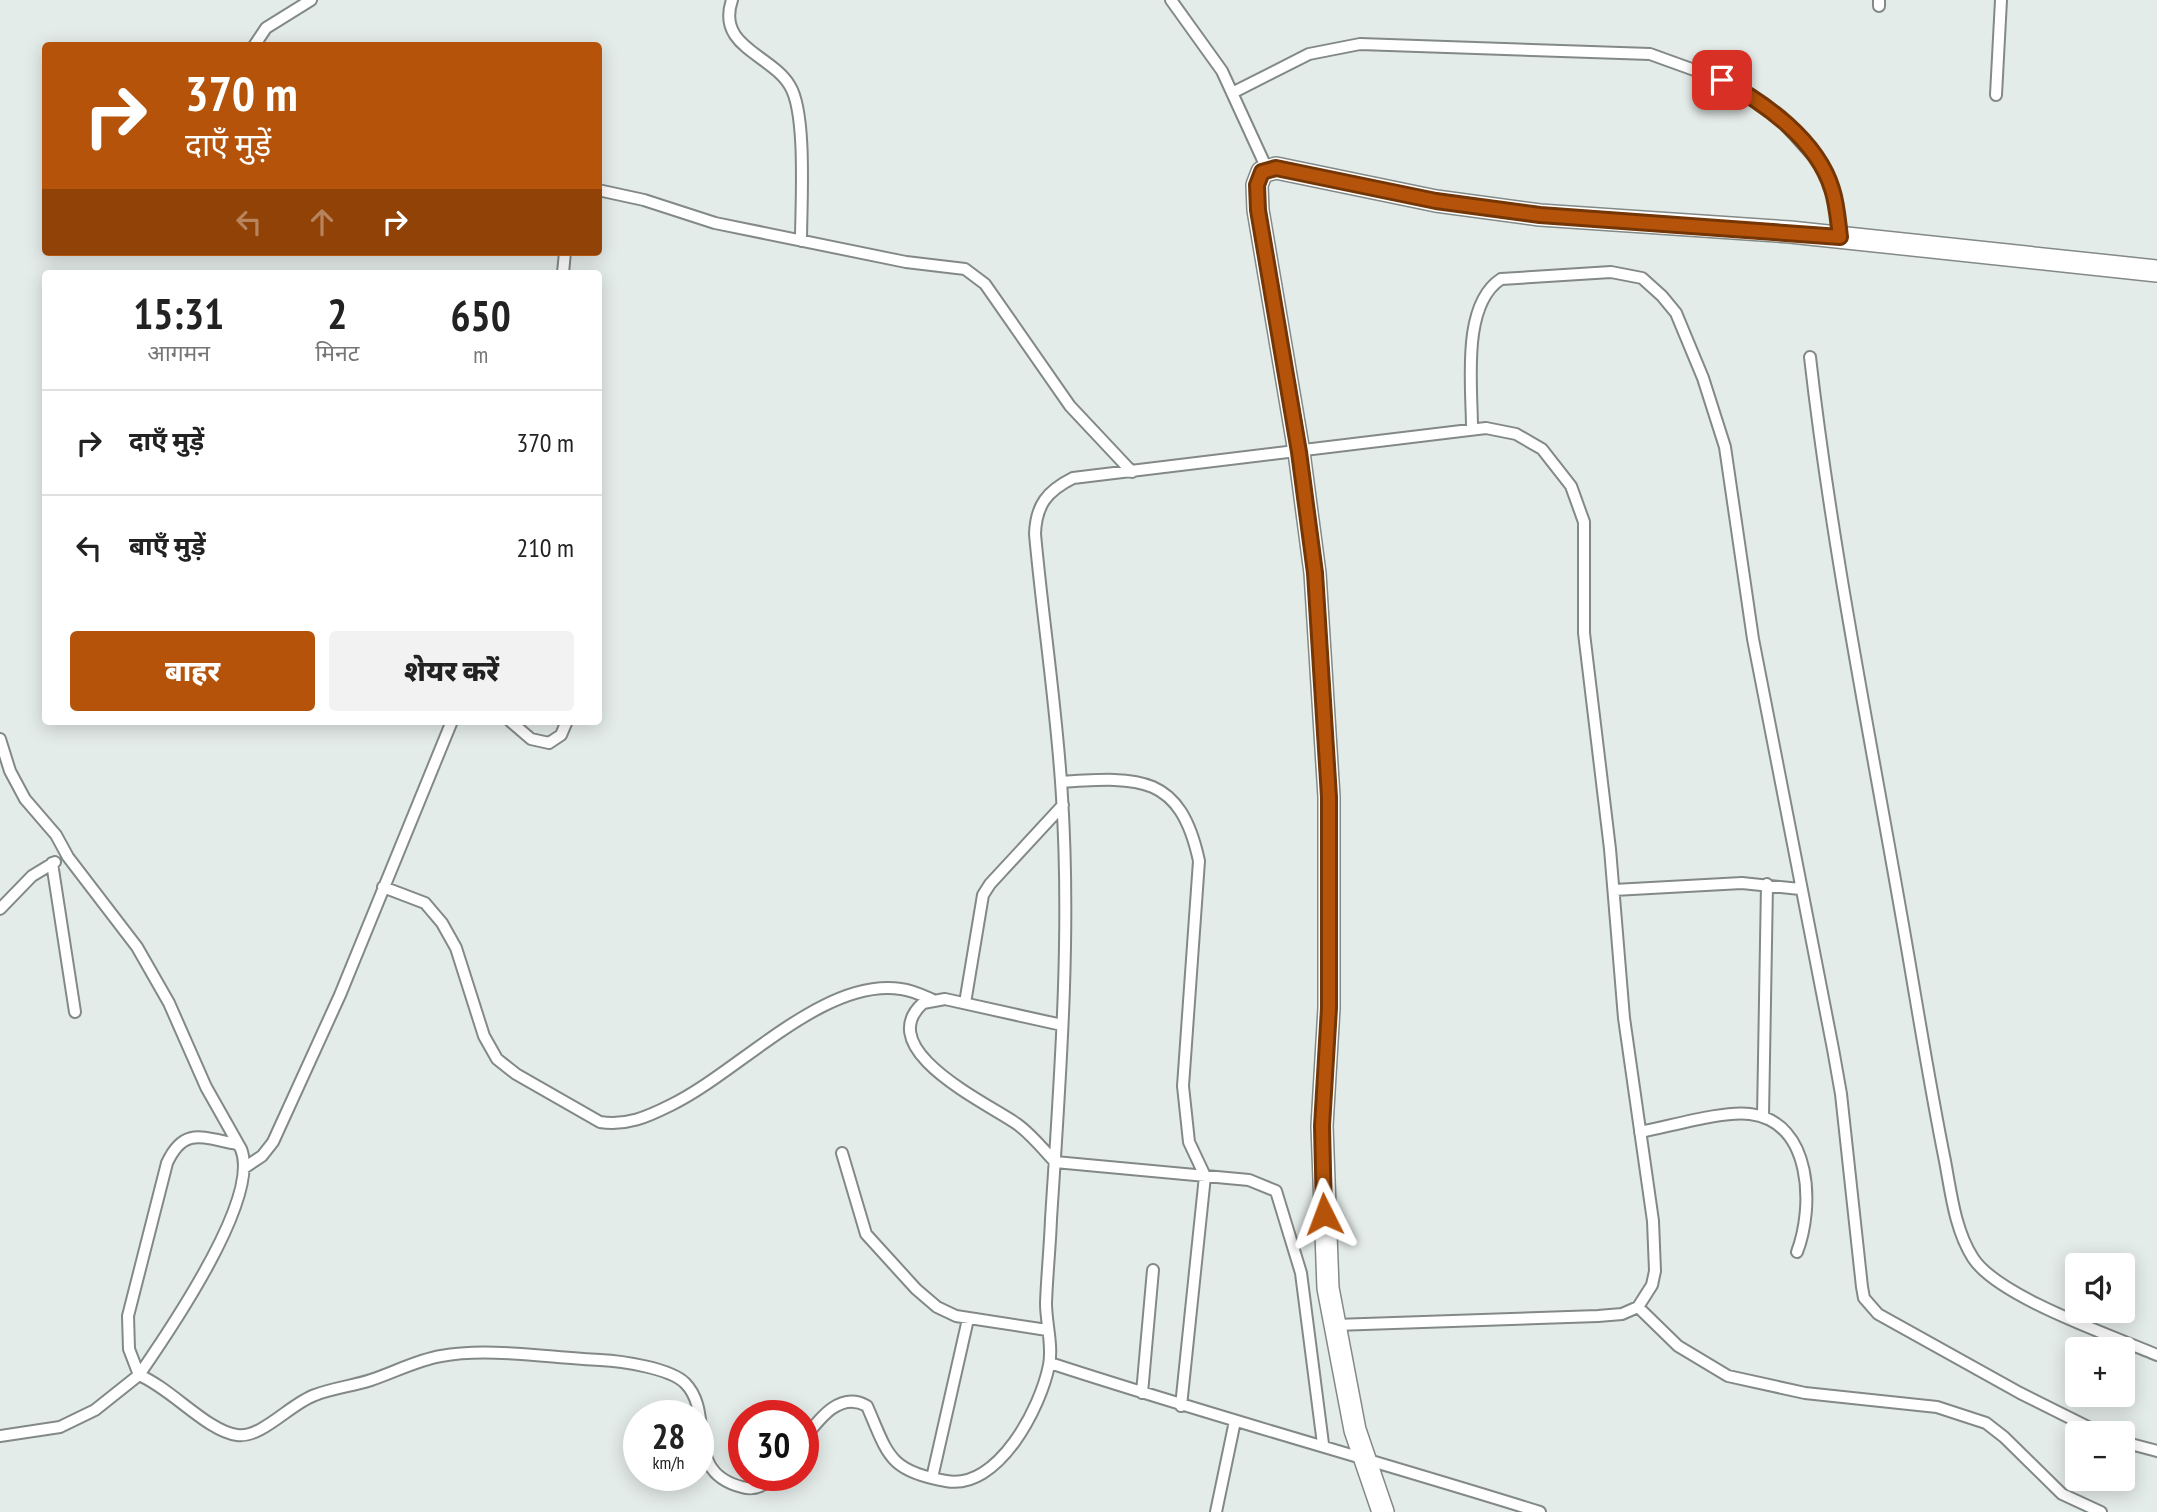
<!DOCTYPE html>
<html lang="hi">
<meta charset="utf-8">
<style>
:root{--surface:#fff;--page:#f2f2f2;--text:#222;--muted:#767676;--line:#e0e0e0;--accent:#b45309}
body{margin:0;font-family:"PT Sans Narrow","Noto Sans Devanagari",sans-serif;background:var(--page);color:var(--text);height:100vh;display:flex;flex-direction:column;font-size:26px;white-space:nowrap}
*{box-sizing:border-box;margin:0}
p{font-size:23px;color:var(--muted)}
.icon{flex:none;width:38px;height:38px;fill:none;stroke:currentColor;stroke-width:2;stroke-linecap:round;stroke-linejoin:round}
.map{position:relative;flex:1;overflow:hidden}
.details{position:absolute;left:42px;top:270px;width:560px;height:455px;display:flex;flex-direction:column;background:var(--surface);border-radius:7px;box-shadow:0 4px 18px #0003}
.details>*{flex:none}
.top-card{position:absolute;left:42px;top:42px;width:560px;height:214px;border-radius:7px;box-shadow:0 4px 18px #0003;background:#b45309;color:#fff;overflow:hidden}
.tools{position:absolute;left:2065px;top:1253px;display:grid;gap:14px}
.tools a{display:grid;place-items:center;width:70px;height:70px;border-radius:7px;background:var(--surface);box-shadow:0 4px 18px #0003;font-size:35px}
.speed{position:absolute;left:623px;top:1400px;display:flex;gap:14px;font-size:35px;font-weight:700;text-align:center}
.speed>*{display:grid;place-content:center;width:91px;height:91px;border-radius:50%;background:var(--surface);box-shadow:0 4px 18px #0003;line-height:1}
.speed small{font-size:18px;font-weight:400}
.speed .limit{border:10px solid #d22;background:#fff;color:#111}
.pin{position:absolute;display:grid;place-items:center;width:60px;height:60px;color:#fff;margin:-30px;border-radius:14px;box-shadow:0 4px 10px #0006}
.me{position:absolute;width:77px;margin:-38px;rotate:357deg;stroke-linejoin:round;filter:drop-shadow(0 0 5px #0008)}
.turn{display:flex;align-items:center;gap:24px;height:147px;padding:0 28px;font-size:32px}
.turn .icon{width:91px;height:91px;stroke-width:2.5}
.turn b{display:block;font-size:49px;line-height:60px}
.lanes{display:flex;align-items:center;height:66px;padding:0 28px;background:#0003;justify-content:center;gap:35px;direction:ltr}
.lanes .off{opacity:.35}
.eta{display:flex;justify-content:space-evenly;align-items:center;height:119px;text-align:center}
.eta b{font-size:42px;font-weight:800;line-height:49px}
.cta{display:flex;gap:14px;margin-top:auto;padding:14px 28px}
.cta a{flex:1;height:80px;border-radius:7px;background:var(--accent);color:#fff;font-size:28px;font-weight:800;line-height:80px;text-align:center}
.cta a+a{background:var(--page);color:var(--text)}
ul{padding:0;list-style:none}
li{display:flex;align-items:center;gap:21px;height:105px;padding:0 28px;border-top:2px solid var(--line)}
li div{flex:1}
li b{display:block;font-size:26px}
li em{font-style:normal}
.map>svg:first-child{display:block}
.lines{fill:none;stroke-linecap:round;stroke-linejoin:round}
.service-casing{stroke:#828987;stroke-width:14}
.minor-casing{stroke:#828987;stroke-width:24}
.service{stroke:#fff;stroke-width:10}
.minor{stroke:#fff;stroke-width:21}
.route-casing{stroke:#753606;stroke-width:18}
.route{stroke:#b45309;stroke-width:12}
</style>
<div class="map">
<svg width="2157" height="1512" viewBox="0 0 2157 1512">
<rect width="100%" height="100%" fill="#e4ece9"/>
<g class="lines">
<defs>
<path id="service" d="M732,0C716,47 771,54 790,86C807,114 801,205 801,241
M1171,0L1222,71L1267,169
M1879,0V6
M254,46L266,28L311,0
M1232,93L1309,54L1360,44L1650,54L1722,80L1758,100L1780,119L1815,158L1827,177L1833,189L1840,237
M1996,95L2001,0
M598,190L644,200L715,223L906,262L965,269L985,284L1070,406L1132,472
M563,273L565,252
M1810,357C1834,567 1878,774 1913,983C1923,1042 1933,1102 1945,1161C1951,1193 1955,1230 1973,1258C1998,1297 2113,1336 2157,1355
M1472,428C1472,386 1461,305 1501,279L1611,272L1642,278L1662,296L1676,313L1703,378L1725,447L1753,639L1833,1049L1841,1094L1862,1287L1864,1298L1878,1314L2020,1393L2100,1433
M510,721L531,739L549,743L561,735L567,721
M0,739L10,771L25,799L56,835L68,857L137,947L169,1003L206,1087L241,1149C261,1198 168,1333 139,1375L129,1349L128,1316L167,1163C184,1126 203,1138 237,1144
M1061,782C1138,777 1180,773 1199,861L1183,1086L1189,1142L1205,1176L1181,1406
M52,863L75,1012
M383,887L425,903L442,923L456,948L484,1036L497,1059L516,1074L600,1122C627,1126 647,1117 671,1105C739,1072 824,977 901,989C911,990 922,995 931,999
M1614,890L1742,883L1800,889
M0,909L32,876L55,862
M965,1003L983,895L990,884L1063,805
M1062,1025L945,999L923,1003C871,1050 989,1104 1017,1124C1031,1134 1043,1149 1055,1162L1249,1180L1276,1191L1301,1273L1323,1444
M1763,1117L1767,884
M1640,1132C1668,1127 1724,1110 1750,1114C1813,1122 1814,1208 1797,1252
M842,1153L866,1234L916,1289L937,1307L956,1316L1047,1330
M244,1168L262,1156L273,1142L340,995L452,721
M1335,1325L1598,1316L1622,1314L1638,1307
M1050,1363C1212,1416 1377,1461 1540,1512
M1142,1393L1153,1270
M0,1436L60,1427L95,1410L139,1375C172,1389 207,1431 237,1435C261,1439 291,1403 315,1395C333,1388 353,1386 371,1380C395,1372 417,1360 441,1356C489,1347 550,1358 600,1360C621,1361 670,1368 685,1383C716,1414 682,1472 742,1487C755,1491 766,1485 774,1475
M803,1440C818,1421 839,1390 867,1406C888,1454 888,1471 946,1481C998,1491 1041,1407 1049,1365C1053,1346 1046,1323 1046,1303C1047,1275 1050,1247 1051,1219C1060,1079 1071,937 1062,797C1057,710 1043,622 1035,534C1036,505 1047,491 1073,478L1486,428L1516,434L1542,449L1571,486L1584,522V633L1610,849L1624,1018L1653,1221L1655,1271L1652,1285L1638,1307L1678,1346L1728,1376L1805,1393L1937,1407L1986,1423L2004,1437L2062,1494L2101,1512
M2123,1442L2157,1451
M932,1478L968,1319
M1216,1512L1235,1421"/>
<path id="minor" d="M1383,1512L1355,1430L1328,1288L1322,1126L1329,1008V797L1315,573L1299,452L1258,210L1257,185L1262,172L1276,168L1436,201L1540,215L1790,232L2157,271"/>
</defs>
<use href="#service" class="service-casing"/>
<use href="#minor" class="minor-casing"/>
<use href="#service" class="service"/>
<use href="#minor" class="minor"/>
</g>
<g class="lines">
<defs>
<path id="route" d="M1324,1214L1322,1126L1329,1008V797L1315,573L1299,452L1258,210L1257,185L1262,172L1276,168L1436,201L1540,215L1840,237C1838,221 1837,204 1832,189C1817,140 1765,103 1722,80"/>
</defs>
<use href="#route" class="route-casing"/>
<use href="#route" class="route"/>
</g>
</svg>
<div class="tools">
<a><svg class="icon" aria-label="sound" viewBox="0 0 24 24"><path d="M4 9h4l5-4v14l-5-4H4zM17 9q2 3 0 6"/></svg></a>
<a>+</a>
<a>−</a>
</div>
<div class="speed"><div>28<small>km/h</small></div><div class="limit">30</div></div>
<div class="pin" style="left:1722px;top:80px;background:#d93025"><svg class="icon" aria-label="arrive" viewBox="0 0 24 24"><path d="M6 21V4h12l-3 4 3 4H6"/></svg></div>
<svg class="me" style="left:1324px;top:1214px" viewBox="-20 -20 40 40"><path d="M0-17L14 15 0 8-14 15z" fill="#b45309" stroke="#fff" stroke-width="4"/></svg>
<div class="top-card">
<div class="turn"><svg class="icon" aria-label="right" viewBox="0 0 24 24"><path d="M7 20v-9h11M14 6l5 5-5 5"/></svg><div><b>370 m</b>दाएँ मुड़ें</div></div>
<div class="lanes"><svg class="icon off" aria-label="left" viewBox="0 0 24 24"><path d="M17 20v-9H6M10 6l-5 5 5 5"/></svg><svg class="icon off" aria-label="ahead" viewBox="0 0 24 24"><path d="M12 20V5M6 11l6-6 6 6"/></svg><svg class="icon" aria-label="right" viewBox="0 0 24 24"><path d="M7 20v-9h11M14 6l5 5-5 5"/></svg></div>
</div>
<section class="details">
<div class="eta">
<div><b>15:31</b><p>आगमन</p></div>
<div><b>2</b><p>मिनट</p></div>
<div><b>650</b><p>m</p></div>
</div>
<ul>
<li><svg class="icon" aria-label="right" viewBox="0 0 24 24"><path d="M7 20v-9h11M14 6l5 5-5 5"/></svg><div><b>दाएँ मुड़ें</b></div><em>370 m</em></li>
<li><svg class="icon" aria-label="left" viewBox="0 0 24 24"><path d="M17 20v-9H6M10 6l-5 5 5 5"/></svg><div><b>बाएँ मुड़ें</b></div><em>210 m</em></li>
</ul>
<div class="cta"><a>बाहर</a><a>शेयर करें</a></div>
</section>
</div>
